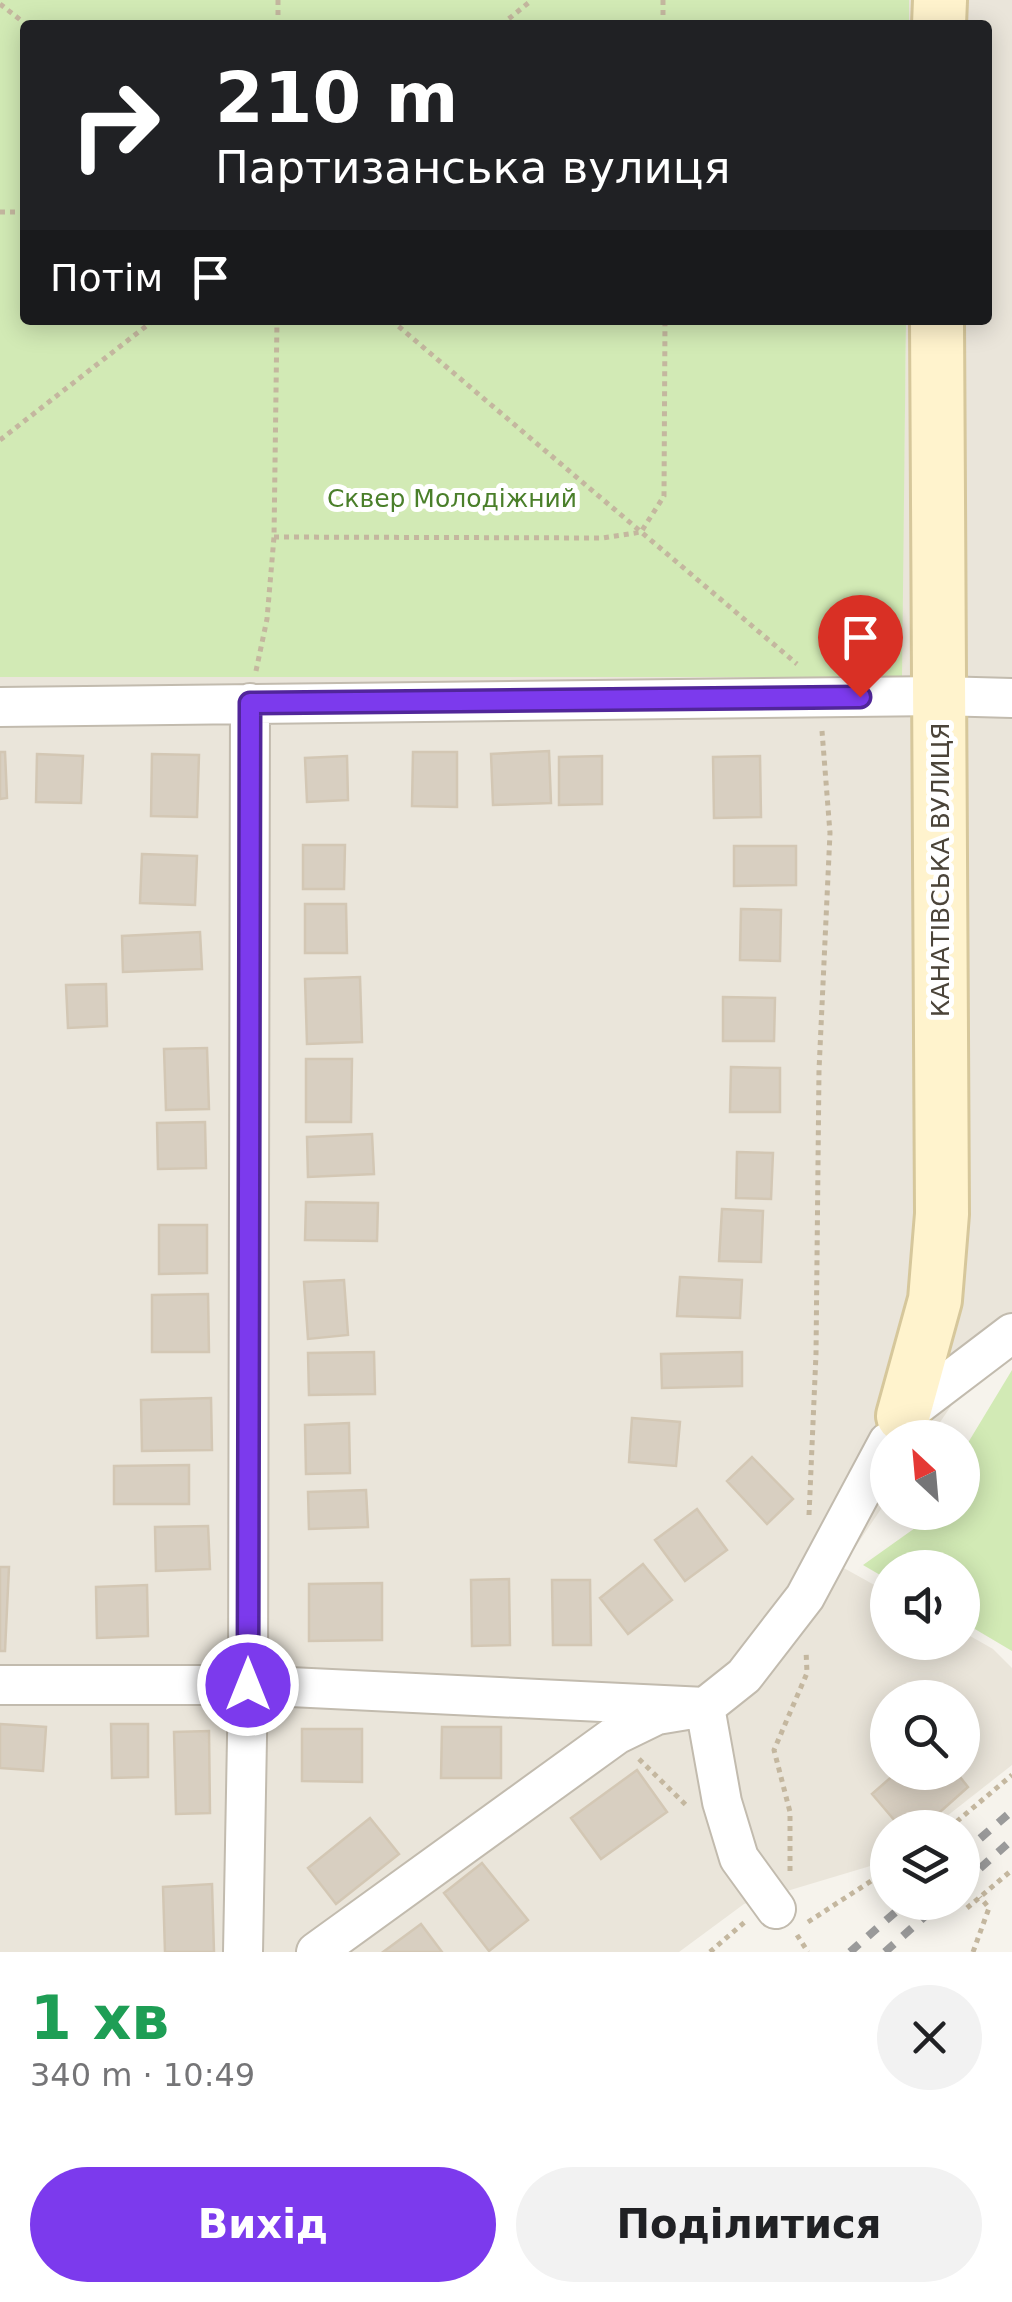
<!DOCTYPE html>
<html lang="uk">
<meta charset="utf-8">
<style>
:root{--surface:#fff;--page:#f2f2f2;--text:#202124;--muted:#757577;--accent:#7c3aed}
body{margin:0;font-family:"DejaVu Sans",sans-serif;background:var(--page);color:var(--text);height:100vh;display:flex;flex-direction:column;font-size:38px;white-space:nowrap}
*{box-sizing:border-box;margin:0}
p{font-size:32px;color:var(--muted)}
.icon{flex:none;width:55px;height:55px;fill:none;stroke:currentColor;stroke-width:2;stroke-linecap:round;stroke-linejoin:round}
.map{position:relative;height:1952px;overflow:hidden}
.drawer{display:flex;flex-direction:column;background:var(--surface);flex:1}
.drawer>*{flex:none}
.top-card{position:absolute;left:20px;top:20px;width:972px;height:305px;border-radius:10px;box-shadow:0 5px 25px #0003;background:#202124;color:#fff;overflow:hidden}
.needle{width:65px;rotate:334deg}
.tools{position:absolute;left:870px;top:1420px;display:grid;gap:20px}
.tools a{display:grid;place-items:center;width:110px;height:110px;border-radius:50%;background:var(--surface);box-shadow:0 5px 25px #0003;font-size:50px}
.pin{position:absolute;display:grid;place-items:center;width:85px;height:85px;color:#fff;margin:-102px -42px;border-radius:50% 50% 50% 0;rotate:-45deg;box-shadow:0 0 10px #0007}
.pin .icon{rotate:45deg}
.me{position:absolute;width:110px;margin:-55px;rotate:0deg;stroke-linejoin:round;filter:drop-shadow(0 0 8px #0008)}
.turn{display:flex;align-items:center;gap:35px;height:210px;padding:0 30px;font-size:45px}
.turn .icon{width:130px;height:130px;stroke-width:2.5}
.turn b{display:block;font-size:70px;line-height:85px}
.then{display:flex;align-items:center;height:95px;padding:0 30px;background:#0003;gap:20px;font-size:38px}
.round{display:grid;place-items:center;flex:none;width:105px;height:105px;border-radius:52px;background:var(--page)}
.head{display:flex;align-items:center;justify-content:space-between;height:170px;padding:0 30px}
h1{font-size:60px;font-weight:700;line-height:75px;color:#1e9e55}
.action{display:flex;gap:20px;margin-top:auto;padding:20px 30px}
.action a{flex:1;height:115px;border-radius:60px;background:var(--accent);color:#fff;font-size:40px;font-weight:700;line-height:115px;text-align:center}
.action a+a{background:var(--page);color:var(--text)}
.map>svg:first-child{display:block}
.residential{fill:#eae5da;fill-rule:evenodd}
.green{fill:#d2eab5}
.building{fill:#d8cfc1;stroke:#d3c7b4;stroke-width:2.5}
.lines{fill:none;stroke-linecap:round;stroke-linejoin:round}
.street-casing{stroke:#c2bbae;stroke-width:42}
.secondary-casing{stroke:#d6c79b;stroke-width:58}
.path{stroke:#c4b79f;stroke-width:5;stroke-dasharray:5 5;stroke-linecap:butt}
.street{stroke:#fff;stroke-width:38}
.secondary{stroke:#fff3cd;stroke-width:52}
.rail{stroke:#9a9a9a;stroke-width:8;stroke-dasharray:12 12;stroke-linecap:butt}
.route-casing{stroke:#51269a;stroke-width:25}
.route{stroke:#7c3aed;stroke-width:18}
.labels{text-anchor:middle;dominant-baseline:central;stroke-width:10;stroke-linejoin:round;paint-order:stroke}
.park-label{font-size:25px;fill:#4a7f2a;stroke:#fff}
.street-label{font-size:25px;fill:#4b4439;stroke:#fff}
</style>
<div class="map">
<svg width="1012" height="1952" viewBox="0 0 1012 1952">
<rect width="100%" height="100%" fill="#f6f3ec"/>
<path class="residential" d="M909,0H1012V1316L930,1437L888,1438L887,1500L842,1567L887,1592L888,1642H962L963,1632L993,1649L1012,1668V1765L933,1827L888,1828L887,1861L744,1904L679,1952H0V677H812L901,680L906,320H988V25H909ZM888,1698H962V1772H888Z"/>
<path class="green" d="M0,0H909V25H25V320H906L902,680L812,677H0Z
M1012,1370V1651L963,1622L962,1568H888L887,1579L863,1565L915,1528L925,1513L962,1512L963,1451Z"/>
<path class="building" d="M549,751L551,803L493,805L491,754Z
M0,752H5L7,798L0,799Z
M413,752H457V807L412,806Z
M37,754L83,756L81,803L36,802Z
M152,754L199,755L197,817L151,816Z
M347,756L348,800L307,802L305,758Z
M602,756V804L559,805V757Z
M760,756L761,817L714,818L713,757Z
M303,845H345L344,889H303Z
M734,846H796V885L734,886Z
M142,854L197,856L195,905L140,903Z
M305,904H346L347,953H305Z
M741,909L781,910L780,961L740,960Z
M200,932L202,969L123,972L122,936Z
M360,977L362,1042L307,1044L305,979Z
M106,984L107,1026L68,1028L66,985Z
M723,997L775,998L774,1041H723Z
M207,1048L209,1109L166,1110L164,1049Z
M306,1059H352L351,1122H306Z
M731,1067L780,1068V1112H730Z
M205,1122L206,1168L158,1169L157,1123Z
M372,1134L374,1174L308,1177L307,1137Z
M737,1152L773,1153L771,1199L736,1198Z
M306,1202L378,1203L377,1241L305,1240Z
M722,1209L763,1211L761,1262L719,1261Z
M159,1225H207V1273L159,1274Z
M680,1277L742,1280L740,1318L677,1316Z
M344,1280L348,1335L308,1339L304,1282Z
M208,1294L209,1352H152V1295Z
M374,1352L375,1394L309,1395L308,1353Z
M742,1352V1386L662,1388L661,1354Z
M211,1398L212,1450L142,1451L141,1400Z
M632,1418L680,1422L676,1466L629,1462Z
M349,1423L350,1473L306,1474L305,1425Z
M752,1457L793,1499L767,1524L727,1481Z
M189,1465V1504H114V1466Z
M366,1490L368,1527L309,1529L308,1492Z
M697,1509L727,1550L685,1581L655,1540Z
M208,1526L210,1569L156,1571L155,1527Z
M643,1564L672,1600L628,1634L600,1598Z
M0,1567H9L5,1651H0Z
M509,1579L510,1645L472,1646L471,1580Z
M552,1580H590L591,1645H553Z
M382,1583V1640L309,1641V1584Z
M147,1585L148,1636L97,1638L96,1587Z
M0,1724L46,1727L43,1771L0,1768Z
M111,1724H148V1777L112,1778Z
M442,1727H501V1778H441Z
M302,1729H362V1782L302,1781Z
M209,1731L210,1813L176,1814L174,1732Z
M637,1770L667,1812L601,1859L571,1818Z
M897,1772H956L968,1787L922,1828H901L872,1794Z
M370,1818L399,1854L336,1904L308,1868Z
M482,1863L528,1920L489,1951L444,1893Z
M212,1884L214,1952H165L163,1887Z
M421,1924L442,1952H383Z"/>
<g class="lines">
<defs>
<path id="street" d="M0,707L939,696L1012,698
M899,1422L903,1416L1012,1333
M0,1685H248L705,1707L722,1802L739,1858L776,1909
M243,1952L248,1685L250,703
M316,1952L616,1735L657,1715L705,1707L744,1676L805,1597L888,1442"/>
<path id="secondary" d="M939,25L940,0
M903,1416L935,1300L942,1214L937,320"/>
</defs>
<use href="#street" class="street-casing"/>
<use href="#secondary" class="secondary-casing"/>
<path class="path" d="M278,0V25
M663,0V25
M0,4L27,25
M501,25L532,0
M0,212H25
M391,320L797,664
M0,440L154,320
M274,537L603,538L641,532L664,496L665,320
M256,671L267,619L274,537L277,320
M809,1515L816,1354L819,1070L830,833L822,731
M639,1759L688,1807
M949,1828L1012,1775
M790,1871V1812L774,1750L807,1673L806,1650
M967,1908L1012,1870
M808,1922L888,1870
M797,1935L808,1952
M710,1952L746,1921
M973,1952L989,1908L980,1897"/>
<use href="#street" class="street"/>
<use href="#secondary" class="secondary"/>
<path class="rail" d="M962,1854L1012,1811
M962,1884L1012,1840
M850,1952L907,1902
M885,1952L941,1902"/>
</g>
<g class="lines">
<defs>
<path id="route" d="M248,1685L250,703L860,697"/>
</defs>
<use href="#route" class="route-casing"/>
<use href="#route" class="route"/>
</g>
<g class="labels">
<g class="park-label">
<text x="452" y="498">Сквер Молодіжний</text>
</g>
<g class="street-label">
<text transform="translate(940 870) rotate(-90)">КАНАТІВСЬКА ВУЛИЦЯ</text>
</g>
</g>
</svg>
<div class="tools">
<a><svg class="needle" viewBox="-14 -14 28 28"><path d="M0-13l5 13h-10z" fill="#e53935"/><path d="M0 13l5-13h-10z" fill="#757577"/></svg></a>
<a><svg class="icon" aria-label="sound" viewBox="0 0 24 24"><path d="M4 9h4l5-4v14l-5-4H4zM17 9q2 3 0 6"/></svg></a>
<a><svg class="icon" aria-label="search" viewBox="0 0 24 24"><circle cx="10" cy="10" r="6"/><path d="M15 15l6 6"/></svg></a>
<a><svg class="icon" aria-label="layers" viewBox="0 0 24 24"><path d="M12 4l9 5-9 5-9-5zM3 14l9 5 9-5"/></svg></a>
</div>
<div class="pin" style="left:860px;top:697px;background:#d93025"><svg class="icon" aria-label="arrive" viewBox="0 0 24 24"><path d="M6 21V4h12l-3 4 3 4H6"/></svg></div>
<svg class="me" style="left:248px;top:1685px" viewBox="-20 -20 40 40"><circle r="17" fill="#7c3aed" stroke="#fff" stroke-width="3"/><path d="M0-11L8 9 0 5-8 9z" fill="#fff"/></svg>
<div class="top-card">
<div class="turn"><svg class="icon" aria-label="right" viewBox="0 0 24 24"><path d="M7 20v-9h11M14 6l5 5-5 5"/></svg><div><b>210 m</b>Партизанська вулиця</div></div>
<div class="then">Потім<svg class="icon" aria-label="arrive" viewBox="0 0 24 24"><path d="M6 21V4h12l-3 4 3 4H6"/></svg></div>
</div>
</div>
<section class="drawer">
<div class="head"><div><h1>1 хв</h1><p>340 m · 10:49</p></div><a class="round"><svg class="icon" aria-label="close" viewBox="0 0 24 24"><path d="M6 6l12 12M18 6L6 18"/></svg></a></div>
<div class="action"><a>Вихід</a><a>Поділитися</a></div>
</section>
